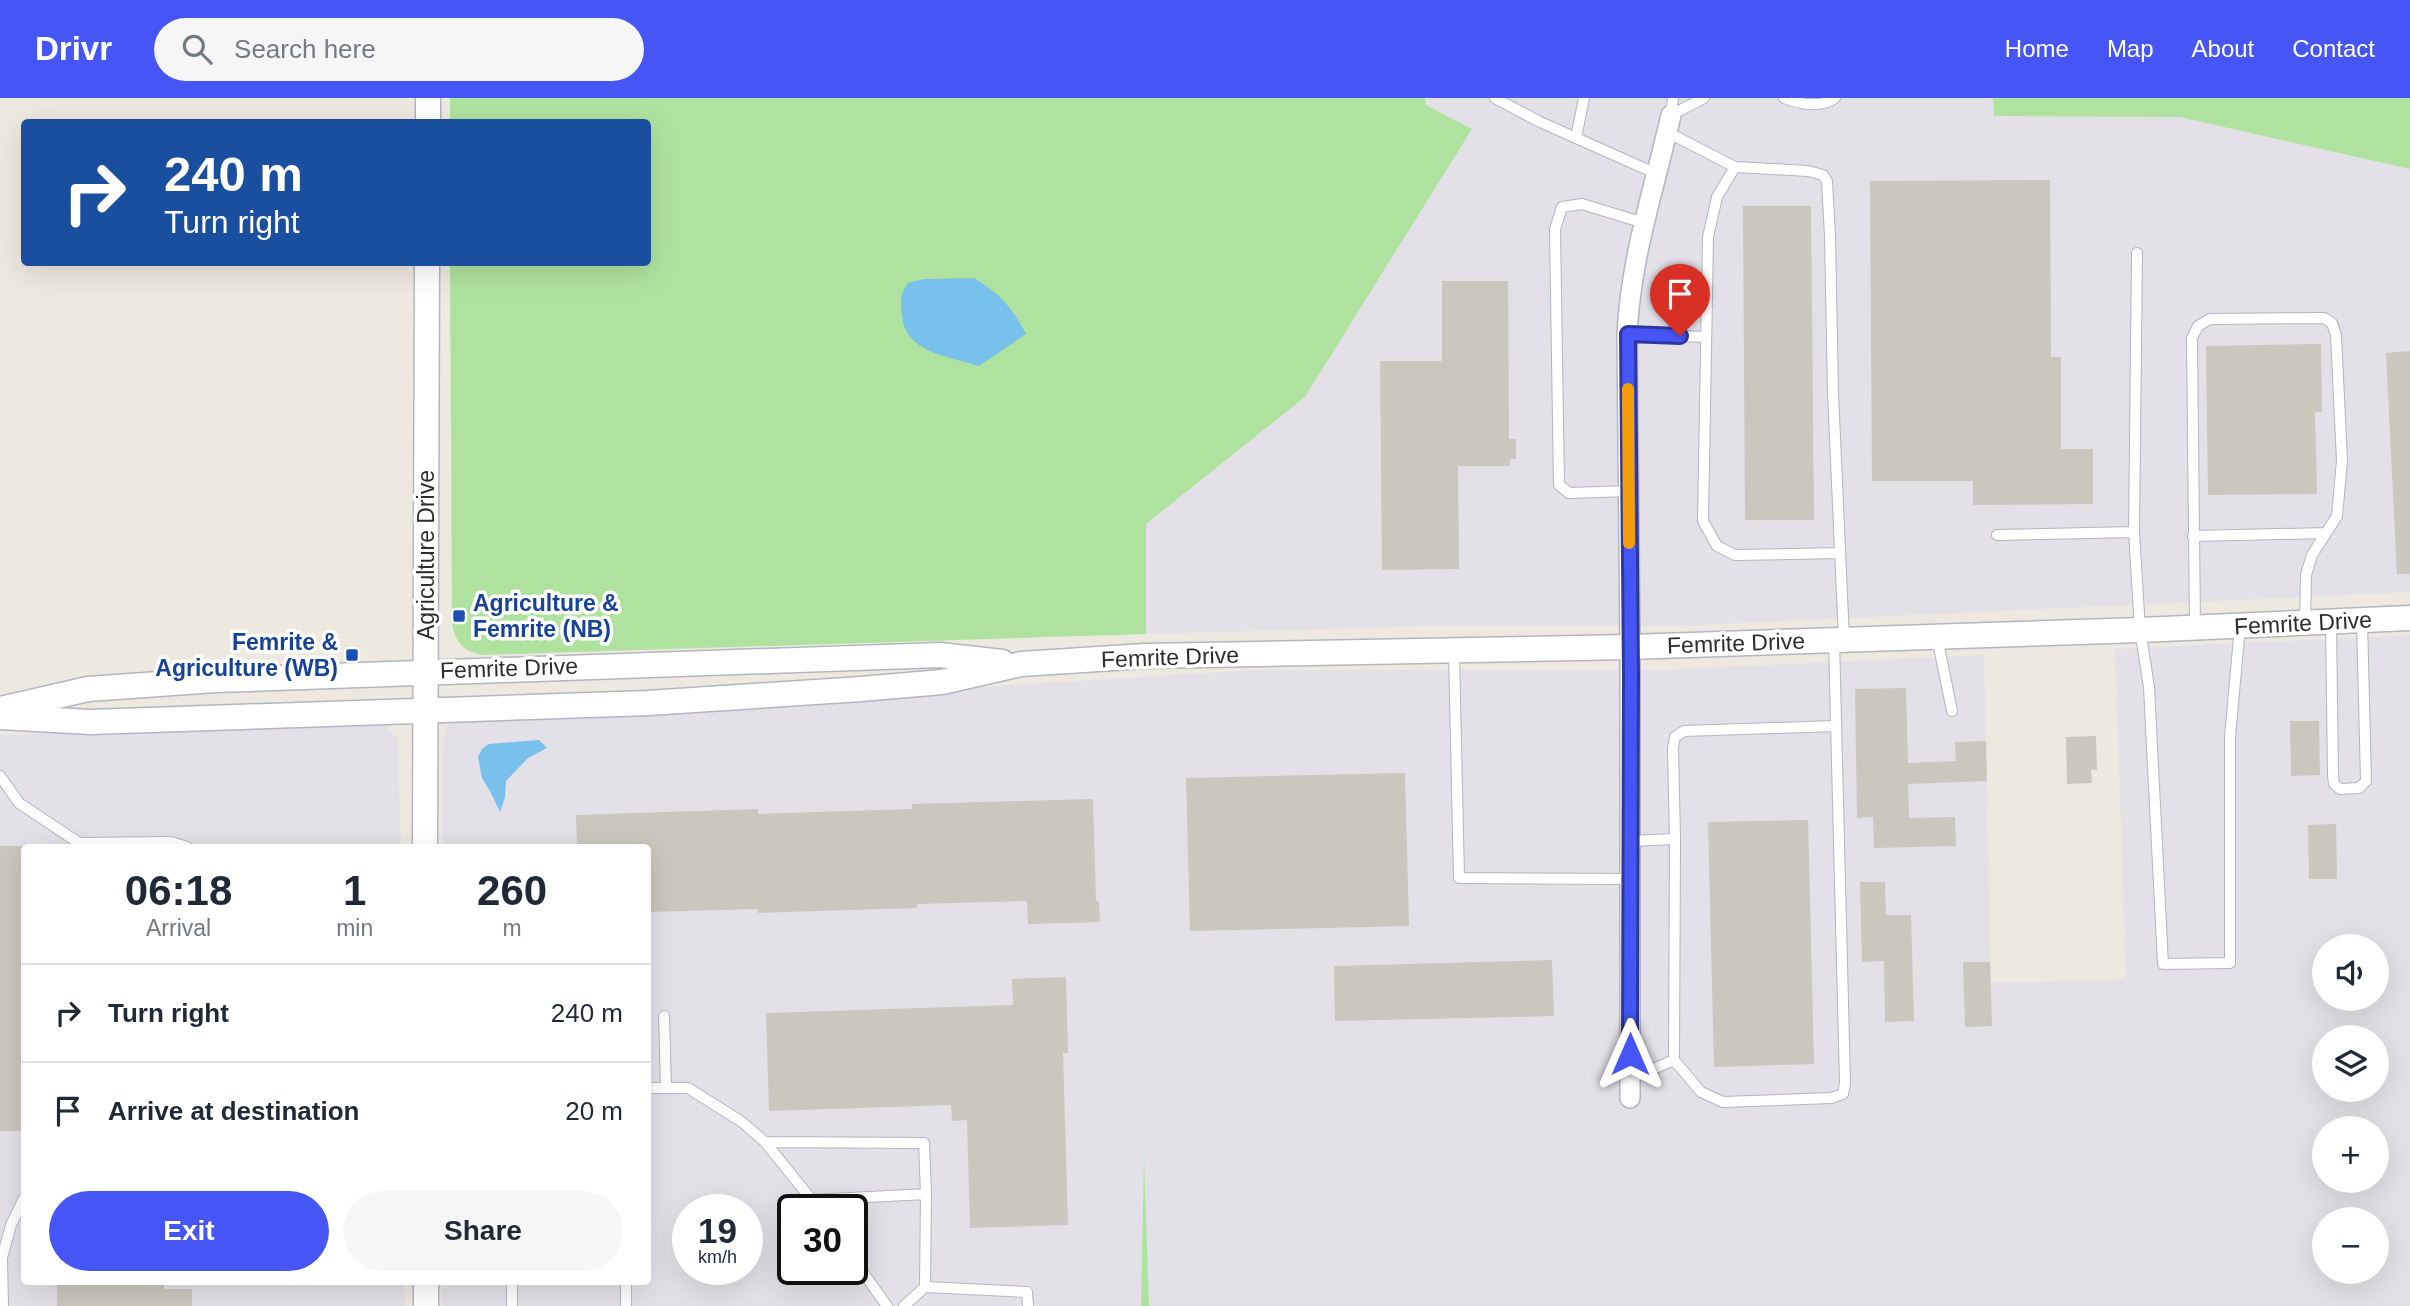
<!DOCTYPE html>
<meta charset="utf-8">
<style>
:root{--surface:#fff;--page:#f6f6f7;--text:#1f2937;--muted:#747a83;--line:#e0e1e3;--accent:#4655f5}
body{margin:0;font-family:Helvetica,sans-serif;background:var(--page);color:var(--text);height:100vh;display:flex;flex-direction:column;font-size:26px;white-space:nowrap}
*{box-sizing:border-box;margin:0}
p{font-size:23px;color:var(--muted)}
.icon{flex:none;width:38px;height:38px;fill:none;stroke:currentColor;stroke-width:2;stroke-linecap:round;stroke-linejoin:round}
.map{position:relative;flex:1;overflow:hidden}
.drawer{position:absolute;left:21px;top:746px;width:630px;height:441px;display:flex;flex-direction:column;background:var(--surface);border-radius:7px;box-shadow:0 7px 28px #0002}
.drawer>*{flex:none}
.hud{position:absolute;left:21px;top:21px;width:630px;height:147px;border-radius:7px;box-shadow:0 7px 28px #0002;background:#1a4fa0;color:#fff;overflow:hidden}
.fabs{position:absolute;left:2312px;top:836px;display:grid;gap:14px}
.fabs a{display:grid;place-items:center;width:77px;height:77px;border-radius:50%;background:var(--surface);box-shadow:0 7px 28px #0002;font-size:35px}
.speed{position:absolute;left:672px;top:1096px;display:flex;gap:14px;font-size:35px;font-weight:700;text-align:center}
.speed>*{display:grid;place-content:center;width:91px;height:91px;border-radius:50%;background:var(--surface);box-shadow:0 7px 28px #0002;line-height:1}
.speed small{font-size:18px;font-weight:400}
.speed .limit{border:4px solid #111;border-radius:10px;background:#fff;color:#111}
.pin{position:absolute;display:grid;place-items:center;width:60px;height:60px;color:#fff;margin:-72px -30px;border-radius:50% 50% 50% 0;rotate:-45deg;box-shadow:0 0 7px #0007}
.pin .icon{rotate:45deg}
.me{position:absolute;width:77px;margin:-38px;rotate:0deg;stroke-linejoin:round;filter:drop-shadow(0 0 5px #0008)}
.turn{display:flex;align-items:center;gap:24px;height:147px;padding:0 28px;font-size:32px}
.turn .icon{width:91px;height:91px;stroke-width:2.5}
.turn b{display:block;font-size:49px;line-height:60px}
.eta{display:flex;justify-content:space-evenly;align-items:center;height:119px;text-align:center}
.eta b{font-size:42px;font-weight:600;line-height:49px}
.cta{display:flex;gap:14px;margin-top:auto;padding:14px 28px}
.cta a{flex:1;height:80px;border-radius:42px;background:var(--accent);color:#fff;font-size:28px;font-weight:600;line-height:80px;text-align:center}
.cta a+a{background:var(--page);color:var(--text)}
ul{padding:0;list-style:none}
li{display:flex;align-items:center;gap:21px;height:98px;padding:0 28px;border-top:2px solid var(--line)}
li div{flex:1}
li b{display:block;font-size:26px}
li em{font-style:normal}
header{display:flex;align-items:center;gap:42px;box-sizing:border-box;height:98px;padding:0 35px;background:var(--accent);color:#fff}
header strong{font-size:33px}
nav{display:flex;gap:38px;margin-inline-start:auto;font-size:24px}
.search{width:490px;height:63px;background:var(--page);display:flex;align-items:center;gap:18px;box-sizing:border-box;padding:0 24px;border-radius:38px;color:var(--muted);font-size:26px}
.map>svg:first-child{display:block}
.industrial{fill:#e3e0e7;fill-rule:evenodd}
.green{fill:#afe29f}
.water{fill:#77c1ec}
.building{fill:#cac7be}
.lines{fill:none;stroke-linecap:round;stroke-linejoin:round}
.service-casing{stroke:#b3b5c0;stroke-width:12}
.minor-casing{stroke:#b3b5c0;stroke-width:22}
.tertiary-casing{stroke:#b3b5c0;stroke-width:27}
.service{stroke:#fff;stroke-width:10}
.minor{stroke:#fff;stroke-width:19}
.tertiary{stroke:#fff;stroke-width:24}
.route-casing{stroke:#2e379f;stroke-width:18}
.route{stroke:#4655f5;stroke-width:12}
.slow{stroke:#f59e0b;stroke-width:12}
.transit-dot{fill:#1a4fb4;stroke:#fff;stroke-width:2.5}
.labels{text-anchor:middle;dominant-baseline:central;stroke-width:7;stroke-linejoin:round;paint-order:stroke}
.street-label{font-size:23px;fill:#2d2d2d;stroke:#fff}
.transit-label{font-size:23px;font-weight:bold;fill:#164399;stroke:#fff;text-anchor:start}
</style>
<header>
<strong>Drivr</strong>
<div class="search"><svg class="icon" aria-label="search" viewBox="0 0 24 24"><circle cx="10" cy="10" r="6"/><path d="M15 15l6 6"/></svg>Search here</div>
<nav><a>Home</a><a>Map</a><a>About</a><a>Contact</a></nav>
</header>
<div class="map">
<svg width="2410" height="1208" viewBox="0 0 2410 1208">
<rect width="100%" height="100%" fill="#eee9e0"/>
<path class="industrial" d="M1425,0H1993L1994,18L2180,19L2410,70V494L1675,528H1430L1146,536V426L1305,299L1471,32L1426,7Z
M2410,537V1208H1149L1144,1087L1141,1208H442L441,1183H648V749H442L443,644L446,629L454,622L1252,572H1662L1984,557L1991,885L2126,881L2115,551ZM2324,849H2376V901H2324ZM2324,940H2376V992H2324ZM2324,1031H2376V1083H2324ZM688,1111H747V1171H688ZM793,1111H852V1171H793ZM2324,1122H2376V1174H2324Z
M383,624L398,642L401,749H24V1183H404L405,1208H0V637Z"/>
<path class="green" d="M450,0H1425L1426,7L1472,31L1305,299L1146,426V536L482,557C463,553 456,545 452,526L450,165L648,164V24H450Z
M1993,0H2410V71L2180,19L1994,18Z
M1144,1060L1149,1208H1141Z"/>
<path class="water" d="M974,180C1000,196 1012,209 1026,236L979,268C948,258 905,255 902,217C900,203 900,197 908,185L924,181Z
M539,642L547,650L528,660L506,683L505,699L500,714L490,693L482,680L478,659L482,651L489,646Z"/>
<path class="building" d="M2050,82L2051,259H2061V351H2093V406L1973,407V383H1872L1870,83Z
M1743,108H1811L1814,422H1745Z
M1442,183H1508L1509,341H1516V361H1510V368H1458L1459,471L1382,472L1380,263H1442Z
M2321,246L2322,314H2315L2317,396L2208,397L2206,248Z
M2410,253V476H2397L2386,255Z
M1906,590L1908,665L1956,663L1955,644L1986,643L1987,683L1908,686L1909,720L1955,719L1956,748L1874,750L1873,719L1857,720L1855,591Z
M2290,623H2319L2320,677L2291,678Z
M2096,638L2097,672H2091L2092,685L2067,686L2066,639Z
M1405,675L1409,828L1190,833L1186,680Z
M1093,701L1096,803H1099L1100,824L1028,826L1027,803L917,806V810L758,815V811L648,814V749H577L576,717L758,711V716L912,711V706Z
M1808,722L1814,966L1714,969L1708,724Z
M2336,726L2337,781H2309L2308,727Z
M0,748H24V1033H0Z
M1860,784H1885L1886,817H1911L1914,923L1885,924L1884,863L1862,864Z
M1552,862L1554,918L1335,923L1334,868Z
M1963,864H1990L1992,928L1965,929Z
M1066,879L1068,955H1063L1068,1127L970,1130L967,1022L952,1023L951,1007L769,1013L766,915L1013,907L1012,881Z
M57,1183H164V1191H192V1208H57Z"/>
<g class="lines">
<defs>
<path id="service" d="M1495,0L1538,23L1657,76
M1784,0C1800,6 1820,11 1835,0
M1671,17L1704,0
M1671,17L1673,0
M1667,34L1735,69L1808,73L1823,77L1827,83L1830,138L1833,295L1844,541
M1576,40L1584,0
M1735,69L1717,99L1708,139L1703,423L1717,448L1735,457L1840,455
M2137,155L2134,434L2140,532L2149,589L2163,866L2230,865V639L2240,528
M1627,236L1706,239
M1629,393L1569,395L1559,387L1555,131L1562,109L1582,106L1644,125
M1997,437L2134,434
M2193,438L2326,435
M2331,524L2333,677L2334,686L2340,691L2359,690L2366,683L2362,523
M2195,530L2192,240L2198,228L2210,221L2324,220L2332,225L2336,237L2342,363L2337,418L2312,457L2306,477L2305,524
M1937,539L1952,613
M1454,553L1459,780L1631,781
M0,678L19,705L79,745L171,744L187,749
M1631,743L1675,741
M664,918L666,990
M1674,962L1675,741L1673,650L1675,639L1684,633L1835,628
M1630,981L1674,962L1701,994L1723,1004L1831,1000L1843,996L1845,985L1834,542
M648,990H688L742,1024L765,1044L819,1111
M765,1044L924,1045L926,1096L925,1189
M812,1102L926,1096
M852,1159L887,1208
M512,1183V1208
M626,1183V1208
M3,1208L2,1160L11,1127L24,1100
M904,1208L925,1189L1027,1194L1028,1208"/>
<path id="minor" d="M1630,1000V549L1627,236C1631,158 1654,92 1671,17"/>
<path id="tertiary" d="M428,24V0
M0,611L88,591L216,582L940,557L1002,564
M0,619L91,624L648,605L861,591L942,584L1021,566L1145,558L1630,549L2140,532L2410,520
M425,749L427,164
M426,1183V1208"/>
</defs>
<use href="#service" class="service-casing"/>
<use href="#minor" class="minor-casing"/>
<use href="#tertiary" class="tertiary-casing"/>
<use href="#service" class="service"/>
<use href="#minor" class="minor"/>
<use href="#tertiary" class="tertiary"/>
</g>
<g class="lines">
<defs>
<path id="route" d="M1630,956L1631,577L1628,236L1680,238"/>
</defs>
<use href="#route" class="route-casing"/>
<use href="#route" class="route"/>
<path class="slow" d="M1628,291L1629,445"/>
</g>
<g class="transit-dot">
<rect x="452" y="511" width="14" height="14" rx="3.5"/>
<rect x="345" y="550" width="14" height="14" rx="3.5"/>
</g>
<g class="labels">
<g class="street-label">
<text transform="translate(426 457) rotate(-90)">Agriculture Drive</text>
<text transform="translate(2303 525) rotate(-3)">Femrite Drive</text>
<text transform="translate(1736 545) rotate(-2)">Femrite Drive</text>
<text transform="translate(1170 559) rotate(-2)">Femrite Drive</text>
<text transform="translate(509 570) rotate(-2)">Femrite Drive</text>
</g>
<g class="transit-label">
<text x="473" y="505">Agriculture &amp;<tspan x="473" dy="26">Femrite (NB)</tspan></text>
<text x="338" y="544" text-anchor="end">Femrite &amp;<tspan x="338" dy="26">Agriculture (WB)</tspan></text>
</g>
</g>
</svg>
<div class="fabs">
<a><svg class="icon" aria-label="sound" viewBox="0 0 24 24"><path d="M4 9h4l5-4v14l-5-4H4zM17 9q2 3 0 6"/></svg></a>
<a><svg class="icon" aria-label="layers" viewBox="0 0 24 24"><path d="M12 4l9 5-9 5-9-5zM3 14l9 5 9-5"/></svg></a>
<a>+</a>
<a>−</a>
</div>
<div class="speed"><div>19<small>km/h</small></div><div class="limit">30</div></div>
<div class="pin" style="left:1680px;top:238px;background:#d93025"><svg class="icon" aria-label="arrive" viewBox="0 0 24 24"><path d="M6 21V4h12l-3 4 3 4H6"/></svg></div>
<svg class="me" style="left:1630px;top:956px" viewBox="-20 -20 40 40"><path d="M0-17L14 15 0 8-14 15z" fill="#4655f5" stroke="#fff" stroke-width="4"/></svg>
<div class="hud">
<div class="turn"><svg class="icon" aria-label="right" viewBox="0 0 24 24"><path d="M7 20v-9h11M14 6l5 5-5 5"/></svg><div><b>240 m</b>Turn right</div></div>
</div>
<section class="drawer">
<div class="eta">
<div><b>06:18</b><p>Arrival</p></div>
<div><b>1</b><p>min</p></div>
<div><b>260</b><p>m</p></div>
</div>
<ul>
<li><svg class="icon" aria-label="right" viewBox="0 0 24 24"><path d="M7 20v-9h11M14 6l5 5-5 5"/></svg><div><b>Turn right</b></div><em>240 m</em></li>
<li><svg class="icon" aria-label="arrive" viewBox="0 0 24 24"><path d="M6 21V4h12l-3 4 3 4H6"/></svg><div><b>Arrive at destination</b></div><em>20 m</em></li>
</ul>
<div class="cta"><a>Exit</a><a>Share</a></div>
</section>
</div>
